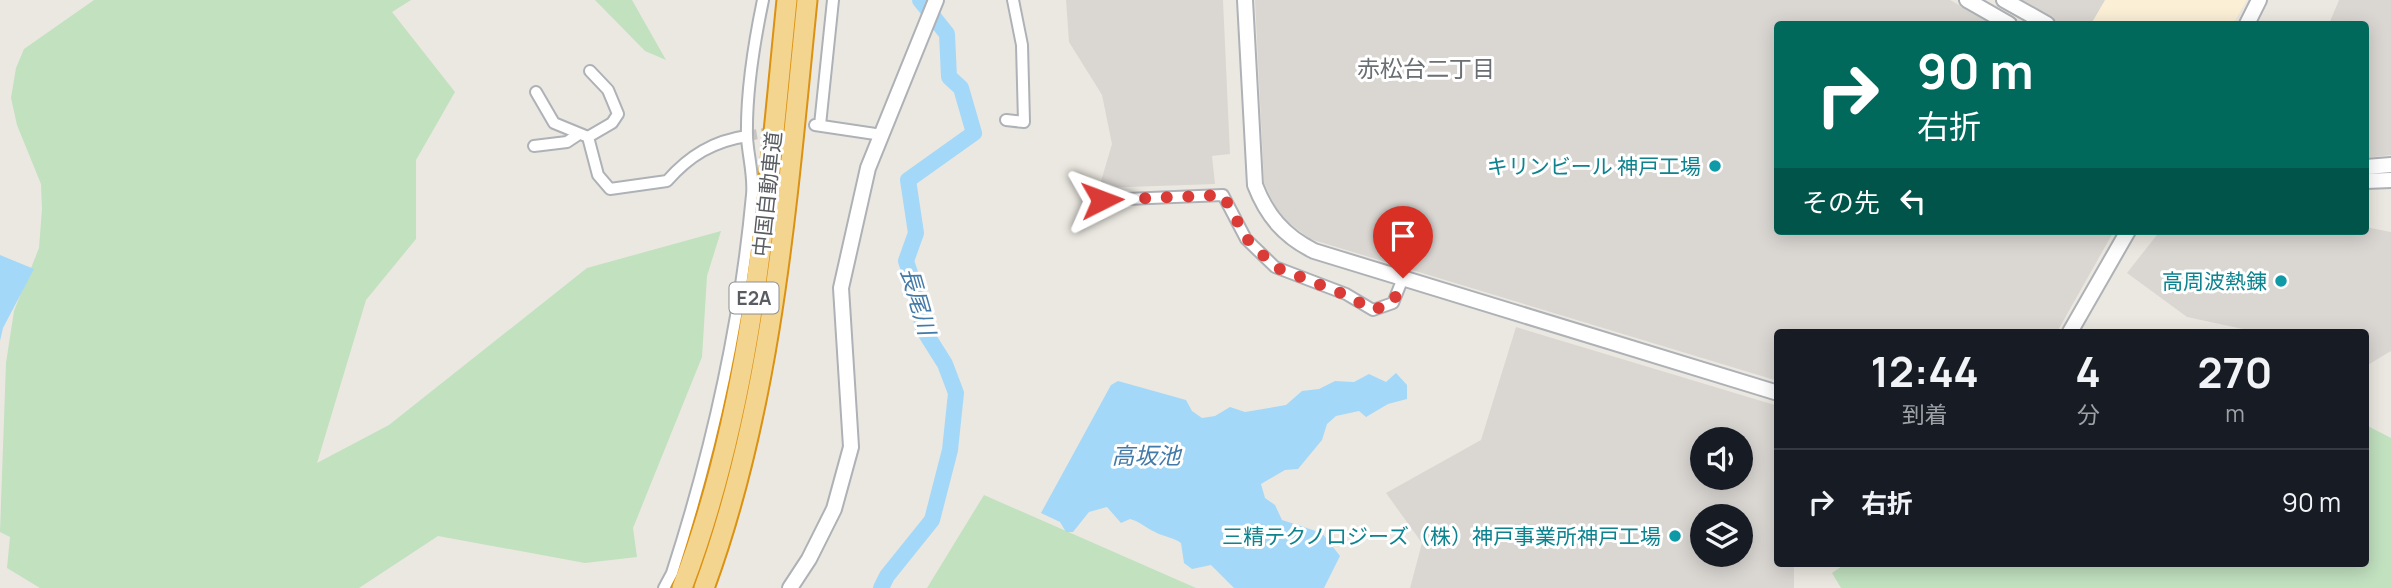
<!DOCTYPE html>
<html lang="ja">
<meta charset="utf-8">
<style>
:root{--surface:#171b24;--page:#242831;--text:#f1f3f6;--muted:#9ea1a6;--line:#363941}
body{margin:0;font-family:Manrope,"Noto Sans JP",sans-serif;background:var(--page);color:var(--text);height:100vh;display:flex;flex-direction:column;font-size:26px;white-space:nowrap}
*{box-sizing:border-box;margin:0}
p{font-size:23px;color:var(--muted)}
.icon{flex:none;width:38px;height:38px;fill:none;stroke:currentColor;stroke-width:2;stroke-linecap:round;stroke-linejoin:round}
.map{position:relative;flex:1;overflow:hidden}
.sheet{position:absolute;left:1774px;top:329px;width:595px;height:238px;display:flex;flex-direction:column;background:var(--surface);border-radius:7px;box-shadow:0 4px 18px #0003}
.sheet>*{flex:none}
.guide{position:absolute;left:1774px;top:21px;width:595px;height:214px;border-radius:7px;box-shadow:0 4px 18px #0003;background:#00695c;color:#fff;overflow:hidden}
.buttons{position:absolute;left:1690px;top:427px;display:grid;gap:14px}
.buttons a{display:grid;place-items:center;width:63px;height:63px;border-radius:50%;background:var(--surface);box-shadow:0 4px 18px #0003;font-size:35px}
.pin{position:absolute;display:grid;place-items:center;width:60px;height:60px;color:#fff;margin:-72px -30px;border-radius:50% 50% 50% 0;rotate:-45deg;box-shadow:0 0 7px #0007}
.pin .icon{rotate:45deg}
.me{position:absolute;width:77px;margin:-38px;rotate:87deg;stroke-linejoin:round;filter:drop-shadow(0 0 5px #0008)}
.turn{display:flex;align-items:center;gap:24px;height:147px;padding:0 28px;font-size:32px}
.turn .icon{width:91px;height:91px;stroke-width:2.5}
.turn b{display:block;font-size:49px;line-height:60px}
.then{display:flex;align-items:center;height:66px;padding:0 28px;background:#0003;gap:14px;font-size:26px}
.eta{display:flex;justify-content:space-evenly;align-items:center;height:119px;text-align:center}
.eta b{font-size:42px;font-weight:700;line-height:49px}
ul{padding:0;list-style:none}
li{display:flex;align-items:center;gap:21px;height:105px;padding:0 28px;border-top:2px solid var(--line)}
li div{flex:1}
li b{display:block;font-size:26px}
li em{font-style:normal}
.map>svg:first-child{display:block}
.commercial{fill:#fbf0d6}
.industrial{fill:#dad7d3;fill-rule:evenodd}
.green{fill:#c1e1bf}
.water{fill:#a4d8f8}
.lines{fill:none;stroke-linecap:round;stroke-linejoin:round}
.river{stroke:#a4d8f8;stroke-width:16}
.street-tunnel{stroke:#c6c5c1;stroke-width:10;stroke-dasharray:10 5;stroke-linecap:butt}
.street-casing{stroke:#aeb2b6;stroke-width:14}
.secondary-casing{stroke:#aeb1b5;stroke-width:18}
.highway-casing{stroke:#db9111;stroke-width:23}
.street{stroke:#fff;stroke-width:10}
.secondary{stroke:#fff;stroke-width:14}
.highway{stroke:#f4d58f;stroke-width:19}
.route{stroke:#db3b37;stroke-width:12;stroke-dasharray:0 21.6}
.culture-dot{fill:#0f9aa8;stroke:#fff;stroke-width:2.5}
.labels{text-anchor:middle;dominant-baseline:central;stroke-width:6;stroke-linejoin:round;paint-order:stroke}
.shield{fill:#fff;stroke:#8b8e90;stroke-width:2}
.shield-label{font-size:19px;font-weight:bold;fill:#595d61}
.culture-label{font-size:21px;fill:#0d838f;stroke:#fff;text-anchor:end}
.street-label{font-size:21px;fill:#595d61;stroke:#fff}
.neighbourhood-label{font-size:23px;fill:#6a6f73;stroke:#fff}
.water-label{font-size:23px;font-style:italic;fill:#437aa8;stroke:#fff}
</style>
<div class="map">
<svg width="2391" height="588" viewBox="0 0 2391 588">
<rect width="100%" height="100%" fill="#ebe8e1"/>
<path class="commercial" d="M2105,0H2247L2233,24H2091Z"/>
<path class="industrial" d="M1066,0H1223L1230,154L1212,156L1215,184L1099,188L1112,144L1102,95L1069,42Z
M1255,0H1950L1993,24H1778V231H2114L2057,332H1778V381L1310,239L1280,216L1264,183Z
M2018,0H2105L2091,24H2061Z
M2339,0H2391V155L2366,158V24H2329Z
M2366,227L2391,232V351L2366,366V332H2257L2187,317L2127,273L2160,231H2366Z
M1516,327L1778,406V564H1794V588H1410L1422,543L1386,493L1481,440ZM1741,439V478H1703V439ZM1741,516V555H1703V516Z"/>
<path class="green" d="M94,0H411L392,12L455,92L416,160V239L366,300L317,463L389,425L587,268L721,231L707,276L702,357L633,528L637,557L585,563L438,536L359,588H40L7,568L10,537L0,532L6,363L14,311L39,248L42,209L41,184L17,125L11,98L16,68L24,49Z
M595,0H632L666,60L645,51Z
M2366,425L2391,438V588H1841L1832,573L1845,564H2366Z
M984,495L1196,588H927Z"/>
<path class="water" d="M0,255L34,269L3,328L0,341Z
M1396,373L1407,385V399L1388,404L1366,417L1359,411L1336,416L1327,424L1322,440L1298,469L1285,470L1261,484L1265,498L1275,505L1282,520L1322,533L1340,556L1324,588H1234L1211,565L1192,569L1184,563L1181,543C1173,537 1164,537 1155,532C1146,528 1141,522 1130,519L1121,523L1107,507L1089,512L1073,532H1066L1060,522L1041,513L1111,385L1118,381L1186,400L1192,411L1202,418L1215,416L1230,407L1245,412L1286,405L1302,391L1319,389L1335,381L1354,382L1369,374L1386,382Z"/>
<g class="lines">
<path class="river" d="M881,588L887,576L932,520L950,450L956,393L945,364L923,329L917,294L906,261L916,233L908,180L974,133L961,88L949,77L947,34L920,0"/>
<path class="street-tunnel" d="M747,136L776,131"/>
<defs>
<path id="street" d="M590,71L608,90L618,114L612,123L588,137L598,175L610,189L667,181C689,156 713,141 747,136
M536,92L554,123L588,137
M1006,120L1024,122L1022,45L1013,0
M815,125L882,135
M820,125L833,0
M534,146L567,142L579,134
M1102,200L1223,195L1246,239L1275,267L1346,294L1373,310L1393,303L1403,278
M664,588L672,573C712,449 740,325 752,195C754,176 748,156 747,137C746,92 754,43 763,0"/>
<path id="secondary" d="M1245,0L1255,185C1267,216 1284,236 1314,251L1778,393
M1967,0L2009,24
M2004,0L2047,24
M2247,24L2259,0
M2366,167L2391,165
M2366,181L2391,180
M2070,332L2128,231
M790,588L809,559L834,509L851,447L841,288L868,168L936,0"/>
<path id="highway" d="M682,588C754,400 767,198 787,0
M704,588C773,400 787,198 807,0"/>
</defs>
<use href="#street" class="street-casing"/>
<use href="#secondary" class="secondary-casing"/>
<use href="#highway" class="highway-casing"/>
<use href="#street" class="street"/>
<use href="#secondary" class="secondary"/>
<use href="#highway" class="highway"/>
</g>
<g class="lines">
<path class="route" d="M1102,200L1223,195L1247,239L1275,267L1346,295L1373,310L1393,303L1403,278"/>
</g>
<g class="culture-dot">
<circle cx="1715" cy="166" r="7"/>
<circle cx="2281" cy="281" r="7"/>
<circle cx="1675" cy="536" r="7"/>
</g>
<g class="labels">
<rect class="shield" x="729.5" y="282.5" width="49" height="31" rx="5"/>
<g class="shield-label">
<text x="754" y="298">E2A</text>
</g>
<g class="culture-label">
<text x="1701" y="166">キリンビール 神戸工場</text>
<text x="2267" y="281">高周波熱錬</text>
<text x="1661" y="536">三精テクノロジーズ（株）神戸事業所神戸工場</text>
</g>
<g class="street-label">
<text transform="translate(767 194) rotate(-84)">中国自動車道</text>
</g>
<g class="neighbourhood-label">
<text x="1426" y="68">赤松台二丁目</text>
</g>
<g class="water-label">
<text transform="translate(919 301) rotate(74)">長尾川</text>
<text x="1146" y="455">高坂池</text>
</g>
</g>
</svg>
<div class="buttons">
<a><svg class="icon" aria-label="sound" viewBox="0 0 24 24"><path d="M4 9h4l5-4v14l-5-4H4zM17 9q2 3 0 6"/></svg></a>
<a><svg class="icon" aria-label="layers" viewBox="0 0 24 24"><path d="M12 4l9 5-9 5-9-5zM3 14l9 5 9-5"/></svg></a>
</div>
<div class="pin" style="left:1403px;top:278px;background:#d93025"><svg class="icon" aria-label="arrive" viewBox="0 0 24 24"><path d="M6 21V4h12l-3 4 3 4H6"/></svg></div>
<svg class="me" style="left:1102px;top:200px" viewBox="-20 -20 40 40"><path d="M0-17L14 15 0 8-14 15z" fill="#db3b37" stroke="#fff" stroke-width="4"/></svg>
<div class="guide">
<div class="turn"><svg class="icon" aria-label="right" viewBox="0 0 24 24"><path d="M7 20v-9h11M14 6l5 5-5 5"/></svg><div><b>90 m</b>右折</div></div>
<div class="then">その先<svg class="icon" aria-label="left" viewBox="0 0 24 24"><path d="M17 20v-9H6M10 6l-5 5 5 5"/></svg></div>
</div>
<section class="sheet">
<div class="eta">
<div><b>12:44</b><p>到着</p></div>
<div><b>4</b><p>分</p></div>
<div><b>270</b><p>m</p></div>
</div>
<ul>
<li><svg class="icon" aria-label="right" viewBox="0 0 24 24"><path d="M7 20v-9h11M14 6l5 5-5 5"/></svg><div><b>右折</b></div><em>90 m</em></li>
</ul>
</section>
</div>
